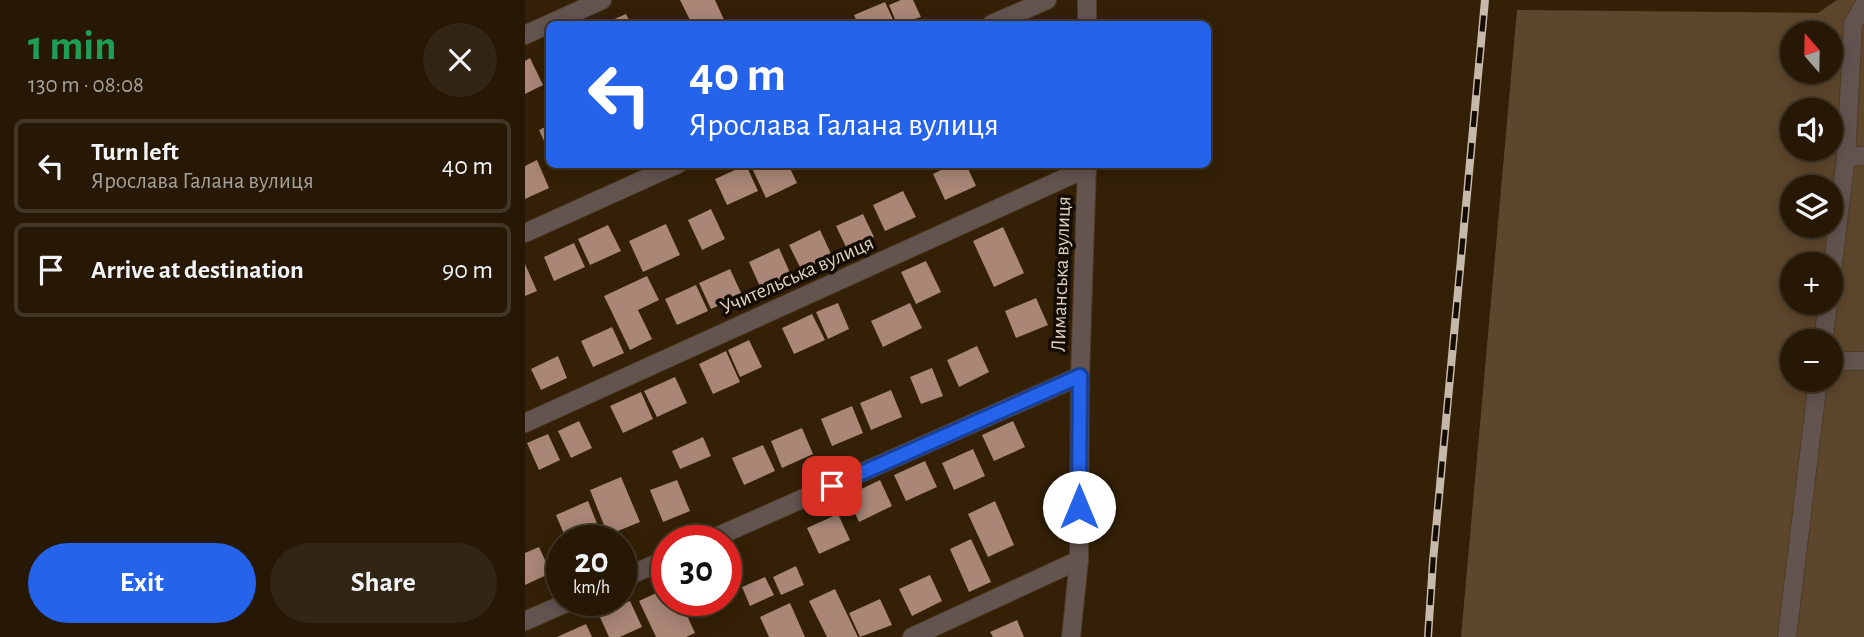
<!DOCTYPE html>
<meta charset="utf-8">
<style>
:root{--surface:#261804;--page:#322513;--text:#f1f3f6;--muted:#a4a09a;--line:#423726;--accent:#2563eb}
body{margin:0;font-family:"Alegreya Sans",sans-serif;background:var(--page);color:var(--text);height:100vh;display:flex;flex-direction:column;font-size:26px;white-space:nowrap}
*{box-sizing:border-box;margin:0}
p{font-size:23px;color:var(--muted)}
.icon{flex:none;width:38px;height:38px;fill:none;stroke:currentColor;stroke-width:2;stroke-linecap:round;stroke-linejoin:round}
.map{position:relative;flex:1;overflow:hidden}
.sheet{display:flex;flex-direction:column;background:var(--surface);width:525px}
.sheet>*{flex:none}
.hud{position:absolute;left:21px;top:21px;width:665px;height:147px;border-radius:10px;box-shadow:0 4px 18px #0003,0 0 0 2px var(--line);background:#2563eb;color:#fff;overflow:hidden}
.needle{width:46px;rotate:340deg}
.buttons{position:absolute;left:1255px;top:21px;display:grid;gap:14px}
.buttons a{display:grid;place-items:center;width:63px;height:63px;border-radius:50%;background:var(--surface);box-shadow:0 4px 18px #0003,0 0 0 2px var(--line);font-size:35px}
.speed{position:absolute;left:21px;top:525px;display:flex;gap:14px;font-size:35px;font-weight:700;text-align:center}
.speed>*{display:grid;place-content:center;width:91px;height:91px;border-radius:50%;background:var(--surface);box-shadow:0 4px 18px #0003,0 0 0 2px var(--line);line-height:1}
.speed small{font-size:18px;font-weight:400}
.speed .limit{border:10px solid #d22;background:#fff;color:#111}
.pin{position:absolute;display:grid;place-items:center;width:60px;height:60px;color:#fff;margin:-30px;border-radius:14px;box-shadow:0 4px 10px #0006}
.me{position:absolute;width:77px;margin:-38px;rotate:0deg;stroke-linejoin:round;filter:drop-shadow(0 0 5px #0008)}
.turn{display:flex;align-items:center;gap:24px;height:147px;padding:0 28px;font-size:32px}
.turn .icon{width:91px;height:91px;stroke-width:2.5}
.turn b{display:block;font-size:49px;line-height:60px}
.round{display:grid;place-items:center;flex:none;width:74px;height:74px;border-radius:37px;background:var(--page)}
.headline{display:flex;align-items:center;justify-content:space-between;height:119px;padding:0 28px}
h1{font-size:42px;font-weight:700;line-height:52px;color:#1e9e55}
.primary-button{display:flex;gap:14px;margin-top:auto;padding:14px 28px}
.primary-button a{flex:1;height:80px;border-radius:42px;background:var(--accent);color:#fff;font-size:28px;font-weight:700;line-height:80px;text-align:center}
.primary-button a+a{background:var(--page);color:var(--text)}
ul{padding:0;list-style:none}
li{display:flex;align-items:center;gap:21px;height:94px;margin:0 14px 10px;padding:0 14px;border:4px solid var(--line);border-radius:10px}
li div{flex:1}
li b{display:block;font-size:26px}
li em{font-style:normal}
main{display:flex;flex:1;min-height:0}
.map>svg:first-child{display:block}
.green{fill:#5d472c;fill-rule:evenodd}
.building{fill:#a98676}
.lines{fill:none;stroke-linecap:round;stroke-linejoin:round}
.minor-casing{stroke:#4e3c24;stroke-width:20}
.minor{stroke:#635450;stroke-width:18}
.rail-casing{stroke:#c6b9a9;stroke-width:8}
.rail{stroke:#140c03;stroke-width:5;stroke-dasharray:16;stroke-linecap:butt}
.route-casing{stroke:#184099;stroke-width:18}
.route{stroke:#2563eb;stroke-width:12}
.labels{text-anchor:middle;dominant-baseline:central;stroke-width:7;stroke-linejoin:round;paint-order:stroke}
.street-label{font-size:21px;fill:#dcd0c1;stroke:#140c03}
</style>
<main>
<section class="sheet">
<div class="headline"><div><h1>1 min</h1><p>130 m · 08:08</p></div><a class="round"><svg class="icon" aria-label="close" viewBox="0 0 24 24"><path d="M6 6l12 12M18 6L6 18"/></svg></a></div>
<ul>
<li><svg class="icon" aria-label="left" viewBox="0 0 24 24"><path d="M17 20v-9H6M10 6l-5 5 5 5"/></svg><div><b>Turn left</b><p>Ярослава Галана вулиця</p></div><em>40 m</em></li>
<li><svg class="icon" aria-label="arrive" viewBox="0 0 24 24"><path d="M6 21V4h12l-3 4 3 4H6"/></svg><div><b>Arrive at destination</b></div><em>90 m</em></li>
</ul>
<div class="primary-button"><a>Exit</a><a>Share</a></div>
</section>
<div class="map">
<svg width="1339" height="637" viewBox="0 0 1339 637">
<rect width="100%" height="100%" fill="#332006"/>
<path class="green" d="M1312,0H1339V637H936L992,10L1293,13ZM1267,33H1306V72H1267ZM1267,110H1306V149H1267ZM1267,187H1306V226H1267ZM1267,264H1306V303H1267ZM1267,341H1306V380H1267Z"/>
<path class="building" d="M155,0H190L201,24H167Z
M376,0H388L396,17L372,24L364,5Z
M360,2L370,24H333L329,15Z
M101,14L106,24H78Z
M5,58L18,85L0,94V61Z
M24,125V152L14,130Z
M12,160L24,188L0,199V166Z
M225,164H263L272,183L241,198Z
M428,164H441L451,186L420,200L408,174Z
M221,165L233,191L202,205L190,179Z
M378,191L391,217L360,231L348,205Z
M186,209L200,239L177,250L163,220Z
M338,214L349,237L322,249L311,226Z
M141,224L155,255L118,272L104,241Z
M83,225L96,251L65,265L53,239Z
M478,227L499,273L469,287L448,241Z
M295,230L307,256L277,271L264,245Z
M49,243L60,267L29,281L19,257Z
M254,248L266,275L236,289L224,262Z
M401,261L416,292L391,304L376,272Z
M0,264L12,291L0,296Z
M205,269L217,295L186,309L174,283Z
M122,276L134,300L113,310L127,339L105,350L79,296Z
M171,285L183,311L152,325L140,299Z
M511,298L523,325L491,338L480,311Z
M313,303L324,329L303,339L291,312Z
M385,303L397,328L358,347L346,321Z
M287,314L300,340L269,354L257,328Z
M87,327L99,353L68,367L56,341Z
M224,340L237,367L215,377L203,350Z
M452,346L464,372L434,387L422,360Z
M201,351L215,382L188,394L174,364Z
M33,356L42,378L16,390L6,369Z
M407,368L418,396L396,404L385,377Z
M150,377L162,403L132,417L119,391Z
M366,390L377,417L346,430L335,403Z
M116,392L128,419L98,433L85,406Z
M327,406L338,433L307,446L296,419Z
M54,421L67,448L46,458L33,431Z
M488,421L500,447L469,461L457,435Z
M277,428L288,454L257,468L246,441Z
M23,434L35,460L14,470L2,443Z
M178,437L186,456L155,469L147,451Z
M238,445L250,471L219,485L207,458Z
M448,449L460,476L429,490L417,463Z
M400,461L412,487L381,501L369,475Z
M96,477L115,522L83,535L65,490Z
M152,480L165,511L138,522L125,490Z
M355,480L367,506L334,522L322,496Z
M63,501L79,541H42L31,515Z
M470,501L489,545L463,557L443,514Z
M313,514L325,540L294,554L282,528Z
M446,539L466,582L444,592L425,549Z
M14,547L26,573L0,585V553Z
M271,566L279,585L256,595L248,577Z
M405,575L417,601L387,616L374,589Z
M240,577L249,595L225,606L217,587Z
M142,588V600H155L170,633L161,637H131L114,601Z
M310,589L333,637H302L284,601Z
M355,599L367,625L335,637L324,613Z
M105,601L117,627L95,637H84L74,615Z
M265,603L280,637H244L235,617Z
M492,620L499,637H468L465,632Z
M61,624L67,637H32Z"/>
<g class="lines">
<defs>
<path id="minor" d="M562,0V24
M467,24L522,0
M0,35L77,0
M1321,157L1339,156
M0,233L153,164
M1306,280L1321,157L1328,24L1339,5
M1298,341L1303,303
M1306,361H1339
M0,423L562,168
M182,541L555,376
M96,579L142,559
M0,621L48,600
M387,637L554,560
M546,637L554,560L555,376L562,164
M1262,637L1293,380"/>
</defs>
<use href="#minor" class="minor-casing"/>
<use href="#minor" class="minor"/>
<defs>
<path id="rail" d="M903,637L908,561L960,0"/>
</defs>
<use href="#rail" class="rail-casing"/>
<use href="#rail" class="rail"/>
</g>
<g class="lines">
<defs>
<path id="route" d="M307,486L555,376L554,507"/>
</defs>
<use href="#route" class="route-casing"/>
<use href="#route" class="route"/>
</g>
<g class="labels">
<g class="street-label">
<text transform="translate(536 274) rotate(-88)">Лиманська вулиця</text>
<text transform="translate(272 275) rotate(-24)">Учительська вулиця</text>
</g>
</g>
</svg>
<div class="buttons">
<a><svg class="needle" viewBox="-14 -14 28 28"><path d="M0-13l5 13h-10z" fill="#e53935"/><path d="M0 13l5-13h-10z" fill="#a4a09a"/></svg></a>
<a><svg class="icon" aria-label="sound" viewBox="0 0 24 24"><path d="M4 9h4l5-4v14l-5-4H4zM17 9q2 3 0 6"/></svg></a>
<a><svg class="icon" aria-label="layers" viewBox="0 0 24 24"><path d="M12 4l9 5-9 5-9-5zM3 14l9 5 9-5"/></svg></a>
<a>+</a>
<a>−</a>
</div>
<div class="speed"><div>20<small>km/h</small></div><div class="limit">30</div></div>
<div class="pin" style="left:307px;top:486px;background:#d93025"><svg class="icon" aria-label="arrive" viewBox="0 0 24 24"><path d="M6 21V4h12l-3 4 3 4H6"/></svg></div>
<svg class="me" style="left:554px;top:507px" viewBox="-20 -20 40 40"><circle r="19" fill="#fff"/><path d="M0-13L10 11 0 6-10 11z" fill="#2563eb"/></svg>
<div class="hud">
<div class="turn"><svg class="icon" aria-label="left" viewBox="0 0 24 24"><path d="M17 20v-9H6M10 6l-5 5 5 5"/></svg><div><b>40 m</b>Ярослава Галана вулиця</div></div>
</div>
</div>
</main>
